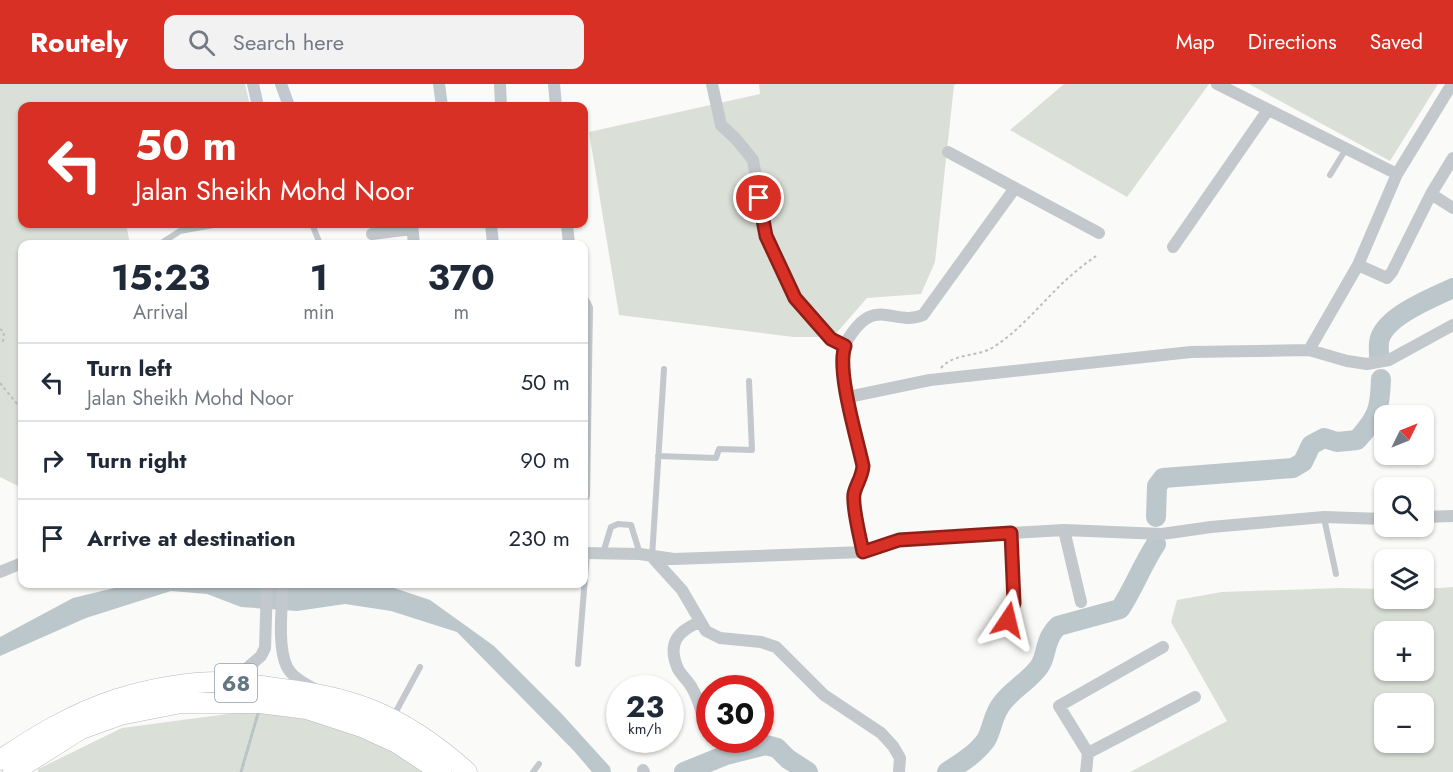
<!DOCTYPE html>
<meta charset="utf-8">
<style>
:root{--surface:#fff;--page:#f2f2f3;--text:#1f2937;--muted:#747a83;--line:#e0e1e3;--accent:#d93025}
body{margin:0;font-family:Jost,sans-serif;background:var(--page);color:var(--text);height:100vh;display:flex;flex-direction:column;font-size:22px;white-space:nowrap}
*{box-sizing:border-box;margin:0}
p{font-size:20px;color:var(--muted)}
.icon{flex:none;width:33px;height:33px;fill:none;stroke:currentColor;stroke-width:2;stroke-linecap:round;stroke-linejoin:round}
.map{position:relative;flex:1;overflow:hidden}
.sheet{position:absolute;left:18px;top:156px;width:570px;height:348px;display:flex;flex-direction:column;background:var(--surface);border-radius:12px;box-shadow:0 2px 4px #0004}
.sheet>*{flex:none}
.banner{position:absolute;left:18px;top:18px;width:570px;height:126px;border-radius:12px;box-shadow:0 2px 4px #0004;background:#d93025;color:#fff;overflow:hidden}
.needle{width:39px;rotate:47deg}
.controls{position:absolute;left:1374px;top:321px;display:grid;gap:12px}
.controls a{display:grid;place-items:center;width:60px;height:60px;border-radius:12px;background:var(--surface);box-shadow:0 2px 4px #0004;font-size:30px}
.speed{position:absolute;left:606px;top:591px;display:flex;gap:12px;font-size:30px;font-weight:700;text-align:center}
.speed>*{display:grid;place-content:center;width:78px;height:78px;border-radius:50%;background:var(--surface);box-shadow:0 2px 4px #0004;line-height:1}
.speed small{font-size:15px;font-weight:400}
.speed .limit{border:9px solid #d22;background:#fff;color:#111}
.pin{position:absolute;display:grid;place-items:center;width:51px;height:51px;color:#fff;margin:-26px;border:3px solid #fff;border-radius:50%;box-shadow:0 2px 6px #0007}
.me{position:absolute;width:66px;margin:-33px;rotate:10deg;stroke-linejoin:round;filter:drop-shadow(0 0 4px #0008)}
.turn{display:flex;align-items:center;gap:21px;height:126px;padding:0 18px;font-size:27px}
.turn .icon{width:78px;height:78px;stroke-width:2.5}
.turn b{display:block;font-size:42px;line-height:51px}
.eta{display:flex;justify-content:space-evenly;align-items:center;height:102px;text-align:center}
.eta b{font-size:36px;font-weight:700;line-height:42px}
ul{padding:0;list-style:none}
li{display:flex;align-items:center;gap:18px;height:78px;padding:0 18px;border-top:2px solid var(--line)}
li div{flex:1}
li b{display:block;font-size:22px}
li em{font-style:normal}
header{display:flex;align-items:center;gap:36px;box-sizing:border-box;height:84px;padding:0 30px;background:var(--accent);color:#fff}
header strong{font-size:28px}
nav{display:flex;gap:33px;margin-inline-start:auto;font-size:21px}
.search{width:420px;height:54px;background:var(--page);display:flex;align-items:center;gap:15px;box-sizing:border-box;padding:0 21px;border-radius:12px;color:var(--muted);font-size:22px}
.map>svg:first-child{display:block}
.green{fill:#dadfd7;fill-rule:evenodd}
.water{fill:#bbc7cb}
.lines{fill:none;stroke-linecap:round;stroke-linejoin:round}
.stream{stroke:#bbc7cb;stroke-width:3}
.river{stroke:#bbc7cb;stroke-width:20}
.primary-casing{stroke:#b5babe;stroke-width:21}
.path{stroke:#bbbfc2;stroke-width:2;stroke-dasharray:3 3;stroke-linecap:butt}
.service{stroke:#c3c8cc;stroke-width:6}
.minor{stroke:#c3c8cc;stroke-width:12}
.primary{stroke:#fff;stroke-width:20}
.route-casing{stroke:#8d1f18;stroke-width:15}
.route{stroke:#d93025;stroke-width:10}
.labels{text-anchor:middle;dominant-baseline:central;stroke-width:6;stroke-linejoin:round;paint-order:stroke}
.shield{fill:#fff;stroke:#939fa8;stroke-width:1.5}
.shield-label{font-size:22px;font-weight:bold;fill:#657683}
</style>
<header>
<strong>Routely</strong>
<div class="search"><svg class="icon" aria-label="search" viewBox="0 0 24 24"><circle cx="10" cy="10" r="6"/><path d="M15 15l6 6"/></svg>Search here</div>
<nav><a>Map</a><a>Directions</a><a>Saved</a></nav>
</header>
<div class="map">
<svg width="1453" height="688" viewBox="0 0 1453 688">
<rect width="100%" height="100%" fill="#fafaf8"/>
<path class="green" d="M0,0H245L250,22H22V140H126L130,160H22V404L0,393Z
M759,0H958L954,1L935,178L921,210L867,214L833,253H793L619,231L589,48L760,10Z
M1064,0H1209L1127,113L1010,46Z
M1249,0H1438L1390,77Z
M1453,503V688H1130L1227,637L1171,538L1177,516L1222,508L1341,504L1384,505V514H1424V505ZM1384,548H1424V586H1384ZM1384,620H1424V658H1384Z
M250,627L329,636L406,675L424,688H38V685L122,644Z"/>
<path class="water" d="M131,500H369L388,502L430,516L494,562L561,629L610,683L611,688H592L574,667L457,548L391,527L345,520L297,527L241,523L207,510L171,507L86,534L0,572V553L73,514Z"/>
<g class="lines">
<path class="stream" d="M241,688L259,626"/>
<path class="river" d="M1379,272C1379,266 1378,259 1380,254C1388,231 1432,214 1453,204
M1156,433L1157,402L1163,394L1293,384L1303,378L1311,361L1324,354L1337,358L1357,356C1378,333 1380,325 1381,295
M684,688L726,671L766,661L777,664L788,675L808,688
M947,688C961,679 976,670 986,656C993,644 992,631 1003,618C1013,605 1029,597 1039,583C1048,571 1043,557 1058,542L1120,525C1134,504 1142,481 1156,460"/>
<defs>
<path id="primary" d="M0,676C37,651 74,629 117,615C152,604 192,597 229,598C247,599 265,603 283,605C314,609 343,614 372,626C407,640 439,663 467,688
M13,688L81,645L120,631L181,619H260L307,625L362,643L397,659L441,688"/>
</defs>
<use href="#primary" class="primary-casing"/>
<path class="path" d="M0,245L4,248L3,257L0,259
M941,284C954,269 976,273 992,264C1021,246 1042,218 1067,195C1076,187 1086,179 1096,172
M0,299L22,326
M241,688L257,633"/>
<path class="service" d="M1330,91L1346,65
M312,140L320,160
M160,160L180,147L219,140
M658,372L716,374L719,365L752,366L749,297
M1324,434L1336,490
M603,469L611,443L618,440L631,441L640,470
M652,473L664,285
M578,580L587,469
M393,633L420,583
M533,688L539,680"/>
<path class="minor" d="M253,0L258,22
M281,0L289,22
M439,0L442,22
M500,0L501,22
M554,0L556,22
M712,0L721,41L736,55L753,76L766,151L794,215L832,255L845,262
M1217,0L1397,90
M948,68L1099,149
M1431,110L1453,124
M412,140L414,160
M491,140L493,160
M567,140L569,160
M372,150L412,145
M1173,163L1268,26
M1358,181L1387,194L1392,188L1431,110L1453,74
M584,218L587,224L584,412
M1309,266L1358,181L1397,90L1452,0
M848,313L930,296L1191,268L1309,266L1347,277L1367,280L1389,276L1453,241
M1424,433L1453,432
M1064,446L1081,518
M863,468L854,414L861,395L863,382C858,357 838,291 842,269C845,257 858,238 869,233C886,225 902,240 923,231L1015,104
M584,469L640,470L674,475L863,468L899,456L1011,449L1064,446L1162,450L1211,443L1324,433L1384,435
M652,473L682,506L706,547L720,554L761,558L776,563L824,611L881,649L893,662L900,674L899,688
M0,488L22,479
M283,500C282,522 277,563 287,583C293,594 305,600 316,606
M1008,536L1014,519L1011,449
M700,538C677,547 667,560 678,585C682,592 689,598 692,604C699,615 701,628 705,640
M231,598L261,572L265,564L267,500
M1088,669L1195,613
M643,686L644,688
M1086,688L1088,669L1059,622L1163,563"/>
<use href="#primary" class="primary"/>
</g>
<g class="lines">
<defs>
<path id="route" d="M759,114L766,152L795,214L831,255L845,262C836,286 857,354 863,382C862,394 856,400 854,410C852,423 860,453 863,468L899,456L1011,449L1014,519L1008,536"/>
</defs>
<use href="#route" class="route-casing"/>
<use href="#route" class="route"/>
</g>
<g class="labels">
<rect class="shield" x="215" y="580" width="42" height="38" rx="4.5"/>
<g class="shield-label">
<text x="236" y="599">68</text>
</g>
</g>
</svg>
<div class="controls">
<a><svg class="needle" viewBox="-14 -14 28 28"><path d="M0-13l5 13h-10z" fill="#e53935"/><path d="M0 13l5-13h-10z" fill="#747a83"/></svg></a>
<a><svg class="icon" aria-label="search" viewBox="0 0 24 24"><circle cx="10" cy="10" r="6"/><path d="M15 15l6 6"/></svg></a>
<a><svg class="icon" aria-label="layers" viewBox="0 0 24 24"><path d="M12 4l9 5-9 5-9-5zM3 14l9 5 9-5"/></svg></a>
<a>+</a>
<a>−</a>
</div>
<div class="speed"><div>23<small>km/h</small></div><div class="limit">30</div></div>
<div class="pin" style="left:759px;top:114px;background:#d93025"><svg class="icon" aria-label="arrive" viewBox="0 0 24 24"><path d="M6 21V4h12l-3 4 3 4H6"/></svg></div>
<svg class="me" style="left:1008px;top:536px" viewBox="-20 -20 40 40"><path d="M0-17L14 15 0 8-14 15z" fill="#d93025" stroke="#fff" stroke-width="4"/></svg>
<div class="banner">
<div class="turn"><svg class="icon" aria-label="left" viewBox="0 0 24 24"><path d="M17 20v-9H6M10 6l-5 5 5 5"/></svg><div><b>50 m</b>Jalan Sheikh Mohd Noor</div></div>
</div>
<section class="sheet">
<div class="eta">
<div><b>15:23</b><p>Arrival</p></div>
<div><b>1</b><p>min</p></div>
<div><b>370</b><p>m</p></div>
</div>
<ul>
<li><svg class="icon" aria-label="left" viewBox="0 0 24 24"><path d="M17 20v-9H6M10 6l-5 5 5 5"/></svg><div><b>Turn left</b><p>Jalan Sheikh Mohd Noor</p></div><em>50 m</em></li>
<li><svg class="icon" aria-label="right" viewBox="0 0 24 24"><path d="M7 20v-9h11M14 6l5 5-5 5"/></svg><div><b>Turn right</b></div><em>90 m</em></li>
<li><svg class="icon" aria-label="arrive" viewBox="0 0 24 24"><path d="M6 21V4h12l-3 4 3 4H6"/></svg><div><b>Arrive at destination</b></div><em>230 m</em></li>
</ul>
</section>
</div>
